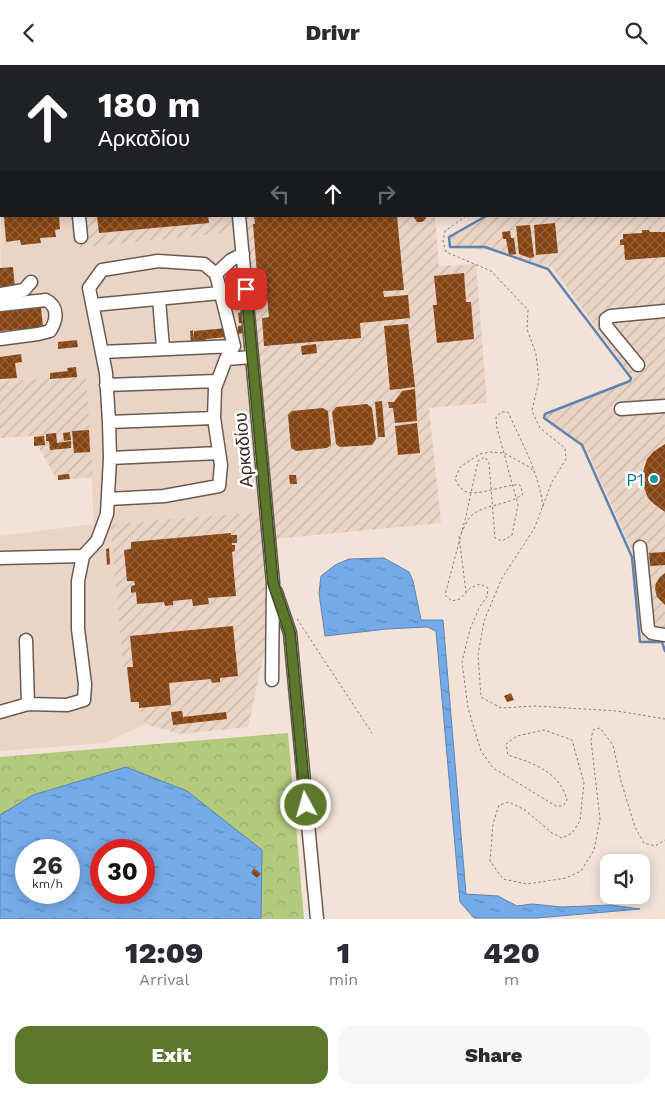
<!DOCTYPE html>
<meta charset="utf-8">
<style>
:root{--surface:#fff;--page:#f7f7f7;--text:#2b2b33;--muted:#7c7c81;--accent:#5d782c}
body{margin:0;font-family:"Work Sans",sans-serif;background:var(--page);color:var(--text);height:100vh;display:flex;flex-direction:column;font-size:19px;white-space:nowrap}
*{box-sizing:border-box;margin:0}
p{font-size:16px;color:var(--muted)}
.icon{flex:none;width:28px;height:28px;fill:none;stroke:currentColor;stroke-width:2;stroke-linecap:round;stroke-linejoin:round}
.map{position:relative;height:854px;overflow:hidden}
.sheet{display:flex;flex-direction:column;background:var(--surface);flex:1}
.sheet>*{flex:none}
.guide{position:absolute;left:0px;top:0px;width:665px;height:152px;box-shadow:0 2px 12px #0003;background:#202124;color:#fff;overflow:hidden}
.controls{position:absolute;left:600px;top:789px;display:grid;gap:10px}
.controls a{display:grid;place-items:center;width:50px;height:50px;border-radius:10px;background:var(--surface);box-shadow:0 2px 12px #0003;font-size:25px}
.speed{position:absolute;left:15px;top:774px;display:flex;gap:10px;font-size:25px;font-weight:700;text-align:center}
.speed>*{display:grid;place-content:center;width:65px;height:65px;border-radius:50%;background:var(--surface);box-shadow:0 2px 12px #0003;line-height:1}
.speed small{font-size:12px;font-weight:400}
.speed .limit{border:8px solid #d22;background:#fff;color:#111}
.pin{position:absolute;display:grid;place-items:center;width:42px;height:42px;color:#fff;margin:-21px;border-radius:10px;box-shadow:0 2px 8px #0006}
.me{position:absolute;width:55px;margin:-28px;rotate:354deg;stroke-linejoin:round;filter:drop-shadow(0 0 4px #0008)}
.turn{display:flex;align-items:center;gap:18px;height:105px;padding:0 15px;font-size:22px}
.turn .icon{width:65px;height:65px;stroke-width:2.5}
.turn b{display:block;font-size:35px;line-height:42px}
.lanes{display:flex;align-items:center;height:48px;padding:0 15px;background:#0003;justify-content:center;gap:25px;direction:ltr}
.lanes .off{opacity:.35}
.eta{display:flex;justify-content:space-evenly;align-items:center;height:85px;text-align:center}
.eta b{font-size:30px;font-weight:800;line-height:35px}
.cta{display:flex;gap:10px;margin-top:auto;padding:10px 15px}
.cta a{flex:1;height:58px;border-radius:15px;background:var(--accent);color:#fff;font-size:20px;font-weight:800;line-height:58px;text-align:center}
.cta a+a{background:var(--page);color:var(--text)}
header{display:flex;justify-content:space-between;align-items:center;height:65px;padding:0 15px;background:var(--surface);font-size:22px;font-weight:800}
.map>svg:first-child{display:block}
.built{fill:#ead4c6}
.industrial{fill:url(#industrial-furrows)}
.park{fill:url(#park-crowns);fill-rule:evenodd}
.water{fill:url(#water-ripples);stroke:#6084ae;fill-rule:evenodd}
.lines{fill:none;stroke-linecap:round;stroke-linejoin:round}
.stream{stroke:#6084ae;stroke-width:2.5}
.building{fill:url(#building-cross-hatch)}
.minor-casing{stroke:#685b53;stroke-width:15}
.path{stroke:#8a7f78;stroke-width:1;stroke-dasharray:2.5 2.5;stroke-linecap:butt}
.minor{stroke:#fff;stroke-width:12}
.route-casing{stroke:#3c4e1d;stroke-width:12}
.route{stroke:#5d782c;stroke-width:9}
.culture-dot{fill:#0f9aa8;stroke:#fff;stroke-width:2}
.labels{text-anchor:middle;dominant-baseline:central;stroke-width:5;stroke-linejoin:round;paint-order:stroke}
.street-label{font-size:18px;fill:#312b27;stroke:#fff}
.culture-label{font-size:18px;fill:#0d838f;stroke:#fff;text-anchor:end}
</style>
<header><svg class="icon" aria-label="back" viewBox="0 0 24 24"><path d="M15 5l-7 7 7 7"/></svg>Drivr<svg class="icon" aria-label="search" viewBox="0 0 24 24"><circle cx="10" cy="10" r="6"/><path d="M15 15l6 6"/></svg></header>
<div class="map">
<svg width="665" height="854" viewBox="0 0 665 854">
<defs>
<pattern id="industrial-furrows" width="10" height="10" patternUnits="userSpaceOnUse" patternTransform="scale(1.25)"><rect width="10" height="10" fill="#ead4c6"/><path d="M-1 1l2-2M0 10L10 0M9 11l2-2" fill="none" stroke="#c9b6aa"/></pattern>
<pattern id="park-crowns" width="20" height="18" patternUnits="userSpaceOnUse" patternTransform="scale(1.25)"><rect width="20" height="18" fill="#b3c97d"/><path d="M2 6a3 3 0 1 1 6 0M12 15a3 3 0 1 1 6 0" fill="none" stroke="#9aad6c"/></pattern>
<pattern id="water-ripples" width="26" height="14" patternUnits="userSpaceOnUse" patternTransform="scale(1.25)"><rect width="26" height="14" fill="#74aae8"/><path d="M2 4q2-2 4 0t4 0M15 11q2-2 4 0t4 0" fill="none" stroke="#608bbc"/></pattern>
<pattern id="building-cross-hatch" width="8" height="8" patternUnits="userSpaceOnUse" patternTransform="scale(1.25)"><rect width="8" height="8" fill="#844310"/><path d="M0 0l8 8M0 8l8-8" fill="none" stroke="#93623c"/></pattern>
</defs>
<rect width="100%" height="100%" fill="#f2e2d8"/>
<path class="built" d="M0,0H135L1,1L0,71Z
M1,87V151H71L75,183L236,167L260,447L110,459L123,603L145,659L105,678L0,686V471L94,459L86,309L0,317Z"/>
<path class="industrial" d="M233,0H401V1H233Z
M665,81V578L642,577L635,492L586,383L541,350L633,313L552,202L489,185L452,183L451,170L487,151H664Z
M71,151H234L236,167L74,183Z
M246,151H435L439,201L476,199L487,338L429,343L441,458L274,474Z
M86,309L93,412L57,415L32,371L0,373V317Z
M260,447L267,547L270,561L248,662L180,669L145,659L123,603L110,459Z"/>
<path class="park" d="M288,668L304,854H0V692ZM26,785H69V828H26ZM101,785H144V828H101Z"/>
<path class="water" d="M384,493L409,507L413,516L421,555H443L466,829L498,831L517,841L532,839L562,842L611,840L640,844L537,853H474L460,837L436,566L427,562L387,564L325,571L319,528L321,511L335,500L349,494Z
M126,702L187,726L262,785L261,854H0V750L33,730ZM26,785H69V828H26ZM101,785H144V828H101Z"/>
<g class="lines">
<path class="stream" d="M486,151L449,172L450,182H485L548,204L631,313L630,316L545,349L544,353L582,380L632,492L640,577H662L665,586"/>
</g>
<path class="building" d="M4,151H59L60,164L55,165L56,172L40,173L41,178L21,180L20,175L6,177Z
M97,151H208L209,158L99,168Z
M254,151H397L404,225L383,226L384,232L408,230L410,253L360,258L361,273L264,281L262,253L269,252L267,233H259L253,159H255Z
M413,151H427L424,156L421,157H417Z
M555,158L558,188L536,190L534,160Z
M530,160L534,192L530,193L519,189L516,161Z
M642,165H649L650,167H665V192L625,195L624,180H620V175L623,174V169L642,168Z
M510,166L511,173H514L516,189L509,190L506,174H503L502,167Z
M13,202L15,223L0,224V203Z
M464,208L466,237H471L474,274L437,278L433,240H437L434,211Z
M41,243L43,262L0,266V247Z
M242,247L243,258H239L238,248Z
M408,259L415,322L390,325L384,261Z
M243,260L244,268L238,269V261Z
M227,263L228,272L206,274L207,277L191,280L190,266L193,265V274L194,266Z
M77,275L78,282L58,284V277Z
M316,279L317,288L302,290L301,281Z
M21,289L22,297L15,298L17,313L0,314V292Z
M76,302L77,312L50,314V308L68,306L67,303Z
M415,324L417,356L395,358L393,343H389L388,337H394L402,326Z
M382,336L385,372H378L375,337Z
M367,339L372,343L376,374L372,380L340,382L336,379L332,347L336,342Z
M323,343L328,346L331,380L327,383L296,386L291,383L288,350L292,346Z
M417,358L420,388L398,390L395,361Z
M89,365L90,387L74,388L72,366Z
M70,367L71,375L64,376L63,368Z
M56,368L57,378L71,376V383L50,385L49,376H46V369Z
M44,371L45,380L34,381V372Z
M665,379V447L654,439L648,433L643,420V407L647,394L653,387Z
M69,409L70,414L58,415V410Z
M289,410H296L297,419H290Z
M231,468V470H237V478H232V480H235V486L232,487L236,531L208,533L209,539L193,541L192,534L173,536V540L165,541L164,537L137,539L136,527L131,528V521L135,520L134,516H127L124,485L131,484V477Z
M109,483L110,499L107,500L106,484Z
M665,487V500L650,501L649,488Z
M665,508V540L657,532L655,524L656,518L660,512Z
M233,561L238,611L220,613V617L212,618L211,614L169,618L171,640L139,643V637H131L127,602H133L130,571Z
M511,628L514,635L507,637L504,631Z
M182,646L183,652L226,647L227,654L173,660L171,647Z
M254,803L261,809L257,813L251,808Z"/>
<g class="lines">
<defs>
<path id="minor" d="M226,0V1
M540,0V1
M117,1L120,0
M155,1L158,0
M0,79H1
M664,86L665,85
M79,151L81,172
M239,151L273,518L272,615
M216,209L231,195L243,189
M0,229L24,225L31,217
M159,234L163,283
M0,240L46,235C59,242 57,255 50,266L38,269L0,274
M93,240L220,228
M102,287L234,281
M226,294L252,292
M638,300L606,261V254L611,251L665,246
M106,320L217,316
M621,344L665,341
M109,357L214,353
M110,393L219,388
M640,482L648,564L652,568L665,570
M0,493L83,491
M276,527L290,568L317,854
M26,575L28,639
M0,647L28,639L67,640L84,635L85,619L78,564V516L83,491L97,476L107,449L110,393L109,357L106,308L89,223L102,205L158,196L204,199L216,209L234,281L226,294L215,323L214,353L221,400L219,421L164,431L108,434"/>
</defs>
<use href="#minor" class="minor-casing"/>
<path class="path" d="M466,151L445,166L443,176L446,187L491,206L528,245L527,264L536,289L539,315L532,346L540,363L565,383L566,394L552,417L534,464L502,513L484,556L478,590L481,632L501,643L535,641L617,646L665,654
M543,442C539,408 522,378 508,347H502L496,352L497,363L518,440L512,470L502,476L495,473L489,398L485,392L478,396L466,451L445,530L452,536L460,534L470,523L480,519L488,523L487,532L480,541L470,564L462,597L468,643L481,686L493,703L556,741H563L567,735C560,707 533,698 508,690L506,679L517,671L544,665L572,675L584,718L580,756L572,768L562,773L552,768L525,745L509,737L499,740L493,759L490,796L503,814L527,819L566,813L581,806L594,785L600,754L591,675L593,665L600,663L613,680L621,716L635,762L644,778L655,781L665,775
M461,468C464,463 467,455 471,451C486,438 508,441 523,429L520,420C505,418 474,435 462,424C459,422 457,417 455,414L460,402L480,389L490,387L504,388L531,403L534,407
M459,471L466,527
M297,554L372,668"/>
<use href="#minor" class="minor"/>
</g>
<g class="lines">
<defs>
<path id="route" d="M246,224L273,518L290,568L306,740"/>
</defs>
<use href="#route" class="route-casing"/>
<use href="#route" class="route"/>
</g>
<circle class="culture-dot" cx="654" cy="414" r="5"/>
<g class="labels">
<g class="street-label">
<text transform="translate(243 385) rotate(-95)">Αρκαδίου</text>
</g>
<g class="culture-label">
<text x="644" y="414">P1</text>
</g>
</g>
</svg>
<div class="controls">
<a><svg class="icon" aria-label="sound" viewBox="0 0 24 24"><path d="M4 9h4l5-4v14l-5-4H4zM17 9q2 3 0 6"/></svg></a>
</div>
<div class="speed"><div>26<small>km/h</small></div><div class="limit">30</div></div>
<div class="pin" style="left:246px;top:224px;background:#d93025"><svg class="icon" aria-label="arrive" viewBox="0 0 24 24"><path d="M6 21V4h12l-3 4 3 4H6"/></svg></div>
<svg class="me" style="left:306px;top:740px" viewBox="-20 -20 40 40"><circle r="17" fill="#5d782c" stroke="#fff" stroke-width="3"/><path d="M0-11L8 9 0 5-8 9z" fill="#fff"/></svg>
<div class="guide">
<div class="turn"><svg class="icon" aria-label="ahead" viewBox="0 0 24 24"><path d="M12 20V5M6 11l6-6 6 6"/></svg><div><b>180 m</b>Αρκαδίου</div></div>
<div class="lanes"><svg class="icon off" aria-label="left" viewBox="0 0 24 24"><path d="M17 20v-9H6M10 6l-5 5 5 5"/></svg><svg class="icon" aria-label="ahead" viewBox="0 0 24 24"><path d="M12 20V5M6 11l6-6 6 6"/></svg><svg class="icon off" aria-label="right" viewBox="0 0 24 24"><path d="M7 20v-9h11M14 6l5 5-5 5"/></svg></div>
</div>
</div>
<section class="sheet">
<div class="eta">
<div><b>12:09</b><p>Arrival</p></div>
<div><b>1</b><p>min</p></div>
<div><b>420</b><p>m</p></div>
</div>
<div class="cta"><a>Exit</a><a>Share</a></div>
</section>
